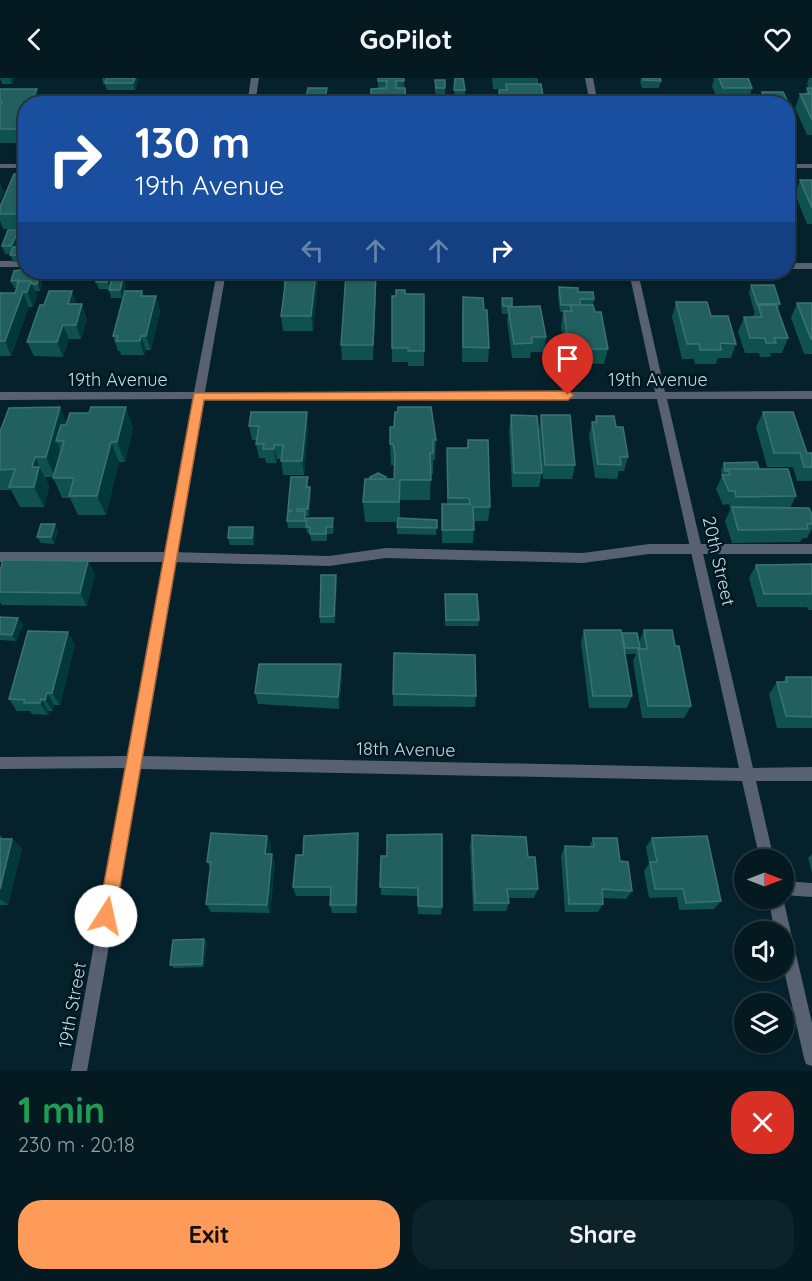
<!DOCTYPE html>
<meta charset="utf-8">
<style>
:root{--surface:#041920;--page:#0d2229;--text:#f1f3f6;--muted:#97a0a5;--line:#25383e;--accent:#fe9b59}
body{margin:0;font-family:Quicksand,sans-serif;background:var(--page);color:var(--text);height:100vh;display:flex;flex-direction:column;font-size:22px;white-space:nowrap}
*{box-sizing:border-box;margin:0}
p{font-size:20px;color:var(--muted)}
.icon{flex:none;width:33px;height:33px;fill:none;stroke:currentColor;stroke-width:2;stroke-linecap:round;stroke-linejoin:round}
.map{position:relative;height:993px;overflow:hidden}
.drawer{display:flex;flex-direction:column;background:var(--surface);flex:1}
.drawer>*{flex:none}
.guide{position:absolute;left:18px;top:18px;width:777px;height:183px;border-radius:24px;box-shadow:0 2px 4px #0004,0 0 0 2px var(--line);background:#1a4fa0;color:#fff;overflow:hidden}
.needle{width:39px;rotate:90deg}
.controls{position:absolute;left:734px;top:771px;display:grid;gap:12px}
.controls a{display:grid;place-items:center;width:60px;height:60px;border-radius:50%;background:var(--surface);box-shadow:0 2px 4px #0004,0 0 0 2px var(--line);font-size:30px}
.pin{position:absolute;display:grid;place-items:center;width:51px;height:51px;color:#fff;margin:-62px -26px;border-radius:50% 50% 50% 0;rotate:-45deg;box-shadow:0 0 6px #0007}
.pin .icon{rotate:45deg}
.me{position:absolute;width:66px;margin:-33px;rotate:10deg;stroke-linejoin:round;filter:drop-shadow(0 0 4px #0008)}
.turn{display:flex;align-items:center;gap:21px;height:126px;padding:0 18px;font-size:27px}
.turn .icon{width:78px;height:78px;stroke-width:2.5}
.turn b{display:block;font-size:42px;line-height:51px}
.lanes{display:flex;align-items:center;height:57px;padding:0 18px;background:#0003;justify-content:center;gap:30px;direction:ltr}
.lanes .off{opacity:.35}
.round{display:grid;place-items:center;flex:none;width:63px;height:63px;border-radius:24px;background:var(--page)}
.head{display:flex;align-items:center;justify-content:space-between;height:102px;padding:0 18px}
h1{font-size:36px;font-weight:800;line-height:45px;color:#1e9e55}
.cta{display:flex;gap:12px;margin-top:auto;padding:12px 18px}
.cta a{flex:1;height:69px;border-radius:24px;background:var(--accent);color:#111;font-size:24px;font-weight:800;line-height:69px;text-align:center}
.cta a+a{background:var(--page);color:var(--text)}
header{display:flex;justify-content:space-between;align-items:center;height:78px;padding:0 18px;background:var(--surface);font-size:27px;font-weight:800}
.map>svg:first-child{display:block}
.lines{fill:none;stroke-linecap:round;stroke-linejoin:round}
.service{fill:#576171;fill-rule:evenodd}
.minor{fill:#576171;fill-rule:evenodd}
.tertiary{fill:#576171;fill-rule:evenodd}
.wall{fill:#0e514f}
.shaded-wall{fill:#02383a}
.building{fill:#21605f;stroke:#3b7373;stroke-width:1.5}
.route{fill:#fe9b59;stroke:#a5653a;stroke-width:1.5}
.labels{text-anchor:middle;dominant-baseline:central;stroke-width:5;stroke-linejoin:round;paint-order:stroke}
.street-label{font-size:18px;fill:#c5d9e1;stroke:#001821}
</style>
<header><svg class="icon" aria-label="back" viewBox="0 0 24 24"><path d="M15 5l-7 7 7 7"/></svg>GoPilot<svg class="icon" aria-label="heart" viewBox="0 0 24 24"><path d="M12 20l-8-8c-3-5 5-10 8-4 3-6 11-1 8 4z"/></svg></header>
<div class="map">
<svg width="812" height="993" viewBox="0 0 812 993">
<rect width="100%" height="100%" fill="#05212b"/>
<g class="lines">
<path class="service" d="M0,183H26V189H0Z
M788,185H812V191H788Z
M649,466H812V476H649L583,485L386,480L329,488L170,484H0V474H170L329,478L386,470L583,475Z
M783,803L812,805V819L783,817Z"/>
<path class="minor" d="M251,0H259L255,26H247Z
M585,0H593L598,26H590Z
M217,194H226L205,314H655L629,194H638L665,314L812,313V321H667L753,690L812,689V703H756L774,782H760L742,703L140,691L87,993H71L126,690L0,691V679L128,678L193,321L0,322V314H194ZM204,321H657L739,690L142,678Z
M768,820H783L812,945V988L806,986L804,980L783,888V854H775Z"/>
<path class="tertiary" d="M0,86H26V90H0Z
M788,86H812V90H788Z"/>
</g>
<path class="wall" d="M0,0H15L12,6H2Z
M102,0H139V1L135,12H107L105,6H103Z
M378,0H404V10L378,11Z
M455,0L465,12V19H454Z
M492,0H538V6L543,18L542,26H497L499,12L502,11H493Z
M641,0H660L661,3L659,10H642L640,4Z
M713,0H748L752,10L748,24H719L712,8L714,2Z
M809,0H812V57H807L795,30L800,16H805L807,10H809L807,6Z
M435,2L445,10V18H435Z
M327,10V20H334V26H307L306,20Z
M0,11L41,26L25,65H0Z
M762,14H783L795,38L790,53H788V26H758Z
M26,96V147L24,151H3L0,143V129Z
M800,102H812V146H807L795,116Z
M19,152L21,159L18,169H26V184H13L10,176H5L2,168Z
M26,194H38L42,206L40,213H35L37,218L33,229H29L11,278H0V215H15L16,210H14L11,203Z
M110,194L112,200L126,208L122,220H111L109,211H99L96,204Z
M283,200H318L313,253H283L281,238L284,212Z
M751,207L780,226L778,232L788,260L782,275H771L770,279H760L759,275H745L738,254L744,239H753L755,233H754L749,215Z
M559,209L578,214L594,221L593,227L595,234L608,271L604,286L583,285V280H565L561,248L563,234H560L558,217Z
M376,211L373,282H342L341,267Z
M142,213L144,218H156L160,233L151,272H146L144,277H121L120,273H118L113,258Z
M405,216H424V288H408V284H392V218Z
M463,219L484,232L489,270L488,284H462Z
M502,220L546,259L544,274H531L530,280H512L507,243L508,236H502L501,227Z
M676,224L711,238L736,266L731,280H718L716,286H695L694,281H682L672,239Z
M797,225H812V276H804L791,240Z
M76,226L87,241L81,261H69L63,279L34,278L27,264Z
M763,334L807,375H812V401L811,403H797L793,389H767L756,349Z
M511,337L542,395L539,409H512L509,352Z
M541,337L575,387L572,401H543L539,351Z
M596,338L616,349L628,379L624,393H619L617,401L595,400L589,358L592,344H594Z
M67,346L133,349L125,384H119L106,437H78L70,420H62L53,399H45L49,409L44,429H20L11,412H0V354Z
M249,348L308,349L304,397H283L281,381H277L276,385H266L265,380H259L256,366L257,362H252Z
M436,362L435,382H433V396H431L430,422H400V440L437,442L436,457L397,456V444H365L363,424L386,401H394V387H391L390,366Z
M468,362L490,429L488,443H474L473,465H442V426H447V370H467Z
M724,385L759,391L796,418L790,430L812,437V451L807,460H803L800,464L732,465L725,443L730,432L729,426L723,427L716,411L722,398L721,392Z
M308,399V409H310L311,416L309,438H306V450H288L287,443L288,431Z
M55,446L58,453L54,466L41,465L37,459Z
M334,447L333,456H327V463H311L310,455H307L306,449Z
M253,449L255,455L254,467H230L228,460Z
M88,483L95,496L87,528L2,527L0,524V493Z
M812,486V532H808L807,529H757L749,500L756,487Z
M337,504L335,545H320V539Z
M445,516L479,542L478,548H445Z
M0,539L18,540L23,547L16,563L0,562Z
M584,552L622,556L639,564L644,552L675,568L691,628L684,640H642L633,583L636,576H625L632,618L627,630H589L581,564Z
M75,566L60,627H54L53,633H49L48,637L32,636L30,633H17L9,621Z
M342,598L339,631L258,626L255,615Z
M786,599H812V650H777L769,616L777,604H783Z
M393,616L476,618L475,629L393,628Z
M358,755L359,765L357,835H332L330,827V818H296L293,809L303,777Z
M0,757L4,761H12L22,770L8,827H0Z
M472,757L528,779L538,811L534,820H508L509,825L506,833H473L470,767Z
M267,758L271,767L270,776L275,785L270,835L211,834L206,826L211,791L207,784Z
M593,760L620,783L632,813L626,821L603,820V826L598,834H565L561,778L565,768L589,769Z
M652,760L721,823L714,831L679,832L677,819L649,820L644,793L649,786L646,769Z
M812,776V795L808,780Z
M381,778L442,829L441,837L418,836L417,818L381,817Z
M204,861L207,865L204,889L174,890L170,887Z"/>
<path class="shaded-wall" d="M10,0H15L12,6Z
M135,0H139V1L135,12L133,5Z
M37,11L41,26H30Z
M26,37V63L25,65L19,51Z
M0,105L4,114L0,123Z
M26,117V147L24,151L19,136Z
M19,152L21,159L15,176L11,168Z
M37,194H38L42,206L40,213L35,198Z
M110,194L113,201L110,211L107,204Z
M316,194H317L318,200L313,253L311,238Z
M376,196V211L373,282V267Z
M123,200L126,208L122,220L120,212Z
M31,203L37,218L33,229L27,214Z
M72,213L77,228L68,226Z
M23,214L29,229L11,278L5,263Z
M156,218L160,233L151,272L146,258Z
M82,226L87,241L81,261L76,247Z
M63,247L69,261L63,279L57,264Z
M141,258L146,272L144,277L140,263Z
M60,329L69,350L56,363L62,376L55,399L46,379Z
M126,329L133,349L125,384L117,364Z
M307,334L308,349L304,397L302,383Z
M111,364L119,384L106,437L97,418Z
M274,367L277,381L276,385L274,371Z
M35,379L49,409L44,429L34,409L32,389Z
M310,409L311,416L309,438L308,431Z
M55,446L58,453L54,466L51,459Z
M253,449L255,455L254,467L252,460Z
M88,483L95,496L87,528L80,515Z
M336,497L337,504L335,545L334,538Z
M18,540L23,547L16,563L12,557Z
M68,554L75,566L60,627L52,615Z
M341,586L342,598L339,631L338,619Z
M47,615L54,627L53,633L45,622Z
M41,621L49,633L48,637L40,625Z
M358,755L359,765L357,835L356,827Z
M267,758L271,767L269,785L265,776Z
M12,761L22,770L8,827L0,821V811Z
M272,776L275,785L270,835L267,827Z
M204,861L207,865L204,889L202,886Z"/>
<path class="building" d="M107,0H135L133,5H105Z
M378,0H404V3H396V10H405L406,26H352V17H371V11L386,10L387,3H378Z
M455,0H463L465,12H454Z
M643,0H660L661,3L643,2Z
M719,0H748L752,10H723Z
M435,2H445V10H436Z
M506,6H541L543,18L500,20L499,12H507Z
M308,10H327L325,20H306Z
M807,10H812V42L800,16H810Z
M0,11H37L30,26H26V37L19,51H0V29L2,24H0Z
M762,14H783L795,38L788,39V26H767Z
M653,18H668L670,26H654Z
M322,20H334L333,26H321Z
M146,22H170L169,25H175V26H145Z
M89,23H121L120,26H88Z
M685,24H716V26H685Z
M14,96H26V117L19,136H0V129Z
M800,102H812V130Z
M8,152H19L11,168H2Z
M13,169H26L25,177H10Z
M26,191V194H37L35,198H39L37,206H32L31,203H19L17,206L18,202L11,203L14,193Z
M99,194H110L107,204H96Z
M284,194H316L311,238H281L286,201L283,200Z
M346,196H376L373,267H341Z
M112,200H123L120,212H109Z
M19,203H31L27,214H23L5,263H0V215H15Z
M751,207H774L780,226H757Z
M559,209L578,210V214H593L594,221H580V227H561Z
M396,212H405V216H424V273H408V270H392V218H396Z
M49,213H72L68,226H82L76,247H63L57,264H27L40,227H44Z
M125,213H142L141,218H156L146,258H141L140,263H116L118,258H113Z
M463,219L483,220L484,232H487L489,270L463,269Z
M502,220H512V228H503Z
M676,224H707L711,238H728L736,266L720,265L721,272H700L699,266H687Z
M797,225H812V261H811Z
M570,227H593L595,234H601L608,271H586V266H568L564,233H572Z
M758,227H776L788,260H774L776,265H766L765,260H750L744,239H762Z
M540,228L546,259H532V265L514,266L508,229Z
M60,329L46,379H35L32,389H39L34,409H9L15,391L0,392V354L9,330Z
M91,329H126L117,364H111L97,418H69L74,400H53L64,363H56L61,347H66L70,335H89Z
M398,329H431L436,362H433V375H430L431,402H400L399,424H363L365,401H394L395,375L393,366H390V349H394L395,334H398Z
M251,334H307L302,383H281L283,367H274V371H263L264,366H256L259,348H249Z
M763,334H793L807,375H812V389H804L800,375H774Z
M511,337L537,338L542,395H514Z
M541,337H570L575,387H545Z
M596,338H614L616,349H623L628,379H620L621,387L598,386L592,344H597Z
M468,362H488L490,429H473L474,452H442V426H470L469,420H448L447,370H468Z
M757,384L759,391H728L727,393H725L724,385Z
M728,391H788L796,418L736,419L735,413H729L722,397H730Z
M378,395L386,399V401H370V399Z
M291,399H308L306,409H310L308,431H297V433H305V443H287L288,433H291L288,431Z
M732,429L809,430L812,437V446H807L808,451L738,452Z
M307,440H333L332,449H326V456H310V449H306Z
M398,440L437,442V450L397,449Z
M41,446H55L51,459H37Z
M229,449H253L252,460H228Z
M3,482L88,483L80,515L0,514V493Z
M812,486V516H764L756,487Z
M321,497H336L334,538L320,539Z
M445,516H477L479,542H446Z
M0,539L18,540L12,557L0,556Z
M584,552H621L632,618H593Z
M644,552H672L675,568H679L691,628H648L638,571H647Z
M28,553L68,554L52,615H47L45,622L41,621L40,625H24L25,622L9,621Z
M622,555H637L640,570H625Z
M394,575L475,577L476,618L393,616Z
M259,586H341L338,619L255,615Z
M786,599H812V639L786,638L777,604H787Z
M211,755L267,758L265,776H272L267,827L206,826L211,784H207Z
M358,755L356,827H330L331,809H293L296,777H303L304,758Z
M442,756V829L418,828V810L380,809L381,778H387V757Z
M472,757L526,759L528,779H535L538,811H507L509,825H475Z
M707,758L721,823L686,825L683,811H655L650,784H657L652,760Z
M593,760H617L620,783L628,784L632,813L602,811L603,826H569L565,768L594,769Z
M0,761H12L0,811Z
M204,861L202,886L170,887L173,862Z"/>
<path class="route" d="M568,313L574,317L568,322H204L115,838L112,844L106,847L100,844L98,838L194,315Z"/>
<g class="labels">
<g class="street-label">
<text x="118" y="301">19th Avenue</text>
<text x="658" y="301">19th Avenue</text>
<text transform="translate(719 483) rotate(77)">20th Street</text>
<text transform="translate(406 671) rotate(1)">18th Avenue</text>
<text transform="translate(72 927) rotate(-80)">19th Street</text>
</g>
</g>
</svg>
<div class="controls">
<a><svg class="needle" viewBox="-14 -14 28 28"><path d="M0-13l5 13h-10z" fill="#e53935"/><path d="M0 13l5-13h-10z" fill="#97a0a5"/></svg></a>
<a><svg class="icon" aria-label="sound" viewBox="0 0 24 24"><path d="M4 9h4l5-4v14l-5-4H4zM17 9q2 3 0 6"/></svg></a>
<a><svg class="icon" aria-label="layers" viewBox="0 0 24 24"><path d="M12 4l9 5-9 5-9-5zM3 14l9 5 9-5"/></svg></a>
</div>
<div class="pin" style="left:568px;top:317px;background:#d93025"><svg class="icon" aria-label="arrive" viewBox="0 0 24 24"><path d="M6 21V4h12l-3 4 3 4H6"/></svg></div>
<svg class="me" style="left:106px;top:838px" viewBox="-20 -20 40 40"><circle r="19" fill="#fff"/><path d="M0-13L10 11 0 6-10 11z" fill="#fe9b59"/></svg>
<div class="guide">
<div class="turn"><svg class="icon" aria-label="right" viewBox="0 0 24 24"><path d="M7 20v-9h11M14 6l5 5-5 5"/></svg><div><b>130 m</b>19th Avenue</div></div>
<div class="lanes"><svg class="icon off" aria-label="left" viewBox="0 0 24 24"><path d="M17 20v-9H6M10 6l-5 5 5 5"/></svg><svg class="icon off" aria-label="ahead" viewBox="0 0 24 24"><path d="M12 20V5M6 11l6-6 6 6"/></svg><svg class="icon off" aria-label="ahead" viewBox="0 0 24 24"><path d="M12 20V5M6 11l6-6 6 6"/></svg><svg class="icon" aria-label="right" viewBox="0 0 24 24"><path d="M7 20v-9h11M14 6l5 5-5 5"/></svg></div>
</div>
</div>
<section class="drawer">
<div class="head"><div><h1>1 min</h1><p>230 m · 20:18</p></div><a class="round" style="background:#d93025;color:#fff"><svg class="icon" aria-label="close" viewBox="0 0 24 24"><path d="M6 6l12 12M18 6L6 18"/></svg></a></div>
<div class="cta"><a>Exit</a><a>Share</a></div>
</section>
